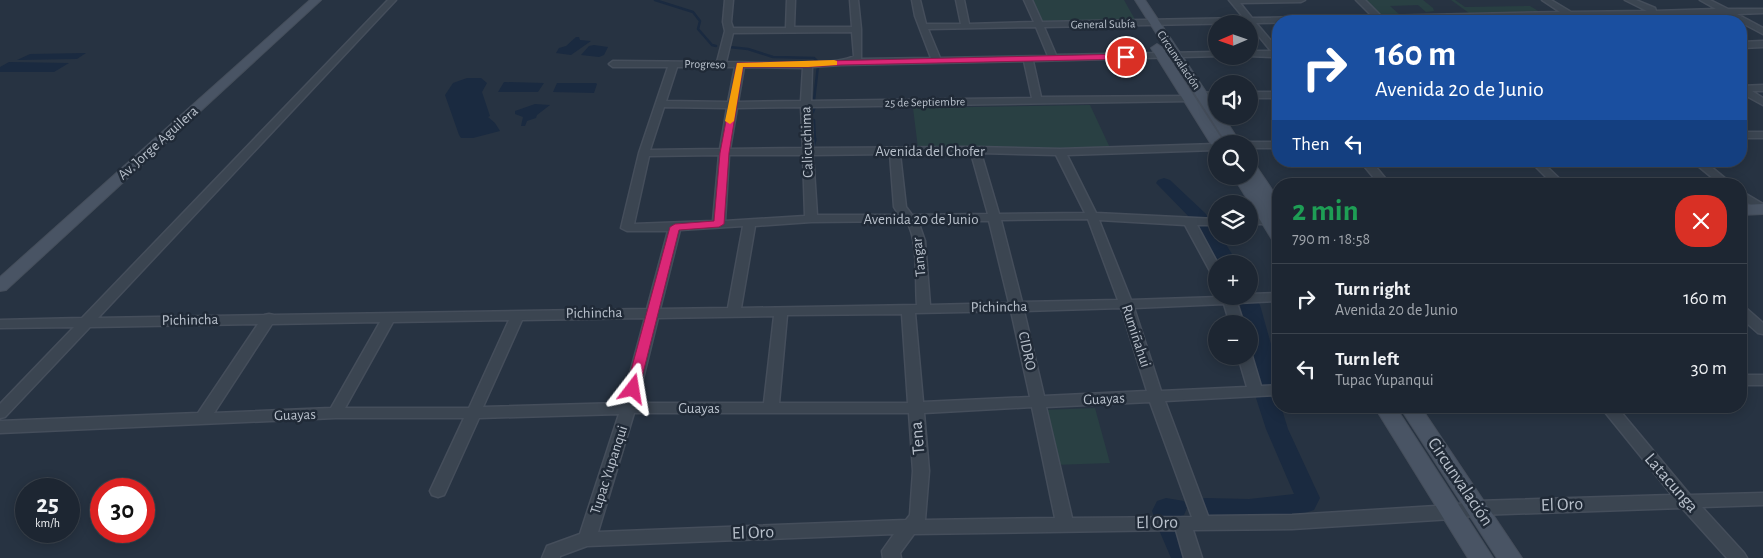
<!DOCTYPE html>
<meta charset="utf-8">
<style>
:root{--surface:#1d2632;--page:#2a323e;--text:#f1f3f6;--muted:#a0a5ac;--line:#3b434d}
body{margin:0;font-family:"Alegreya Sans",sans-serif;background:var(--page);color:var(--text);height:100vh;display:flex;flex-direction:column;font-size:19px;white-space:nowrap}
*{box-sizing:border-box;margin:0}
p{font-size:16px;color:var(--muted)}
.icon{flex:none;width:28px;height:28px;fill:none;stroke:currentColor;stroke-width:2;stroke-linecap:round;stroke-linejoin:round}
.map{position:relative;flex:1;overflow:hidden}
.details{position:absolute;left:1272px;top:178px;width:475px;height:235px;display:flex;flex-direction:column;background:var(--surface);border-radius:20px;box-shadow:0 2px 12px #0003,0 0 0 1px var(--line)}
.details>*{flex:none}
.banner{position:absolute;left:1272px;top:15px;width:475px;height:152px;border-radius:20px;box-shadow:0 2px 12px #0003,0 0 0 1px var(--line);background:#1a4fa0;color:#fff;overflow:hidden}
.needle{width:32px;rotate:268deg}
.controls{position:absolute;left:1208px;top:15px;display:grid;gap:10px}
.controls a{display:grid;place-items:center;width:50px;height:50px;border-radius:50%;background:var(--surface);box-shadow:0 2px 12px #0003,0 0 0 1px var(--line);font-size:25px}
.speed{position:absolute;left:15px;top:478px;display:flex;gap:10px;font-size:25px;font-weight:700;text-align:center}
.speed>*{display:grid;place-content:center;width:65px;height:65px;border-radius:50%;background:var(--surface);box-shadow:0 2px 12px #0003,0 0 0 1px var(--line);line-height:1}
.speed small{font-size:12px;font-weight:400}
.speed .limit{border:8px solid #d22;background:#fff;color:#111}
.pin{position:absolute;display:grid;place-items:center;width:42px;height:42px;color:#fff;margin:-21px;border:2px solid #fff;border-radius:50%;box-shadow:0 1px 5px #0007}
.me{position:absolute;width:55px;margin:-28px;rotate:14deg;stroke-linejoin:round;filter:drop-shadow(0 0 4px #0008)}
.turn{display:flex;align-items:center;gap:18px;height:105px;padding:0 20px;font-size:22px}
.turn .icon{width:65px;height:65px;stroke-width:2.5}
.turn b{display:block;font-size:35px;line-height:42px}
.then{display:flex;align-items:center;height:48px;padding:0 20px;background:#0003;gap:10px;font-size:19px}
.round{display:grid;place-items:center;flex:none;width:52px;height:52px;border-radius:20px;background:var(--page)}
.summary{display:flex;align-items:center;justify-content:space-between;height:85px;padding:0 20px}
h1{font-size:30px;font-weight:700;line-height:38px;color:#1e9e55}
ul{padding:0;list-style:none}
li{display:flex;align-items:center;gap:15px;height:70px;padding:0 20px;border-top:1px solid var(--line)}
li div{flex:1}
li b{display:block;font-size:19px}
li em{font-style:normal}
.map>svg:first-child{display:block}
.green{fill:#294043}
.water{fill:#1a2a40}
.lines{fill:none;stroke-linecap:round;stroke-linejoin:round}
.stream-far1{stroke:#1a2a40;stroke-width:2.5}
.stream{stroke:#1a2a40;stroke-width:3}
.river{fill:#1a2a40;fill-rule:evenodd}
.street-casing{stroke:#454e5b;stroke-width:3}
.secondary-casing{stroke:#454e5b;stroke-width:2}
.street{fill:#3b4551;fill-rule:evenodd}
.secondary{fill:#495464;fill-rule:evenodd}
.route{fill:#db2777;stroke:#8e194d}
.slow{fill:#f59e0b}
.labels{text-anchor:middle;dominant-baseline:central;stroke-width:5;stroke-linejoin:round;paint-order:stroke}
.far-street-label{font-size:12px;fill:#b8c0cb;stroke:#202a37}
.street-label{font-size:15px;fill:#b8c0cb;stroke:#202a37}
.near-street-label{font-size:18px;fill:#b8c0cb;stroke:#202a37}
</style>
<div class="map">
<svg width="1763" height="558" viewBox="0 0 1763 558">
<rect width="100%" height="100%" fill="#273342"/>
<path class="green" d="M1030,0H1124L1137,23L1041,25Z
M1365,0H1423L1433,8L1434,11L1426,12L1418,5L1390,6L1400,15H1381Z
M1451,0H1455L1465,7L1530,6L1540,12L1469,13Z
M1090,105L1111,150L918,148L913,108Z
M1095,408L1110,463L1054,465L1043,410Z"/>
<path class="water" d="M576,37H579L580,40L591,41L571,55L556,53L559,48L566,46Z
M594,45L608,47L604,55L599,57L581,55L589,46Z
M86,53L77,59L17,60L30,54Z
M9,62L69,63L54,72H0V67Z
M467,78H481L487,83L482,92L490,116L488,117L495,123L500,131L473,138H461L459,135L445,95L453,83Z
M504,82L544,83L538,92H498Z
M557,83H596L597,84L594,93L553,92Z
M535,104L550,105L537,115L536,118L527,121L525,126H521L523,117L515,114V111Z"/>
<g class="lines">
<path class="stream-far1" d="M655,0L693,12L700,21L698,29L712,45L716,46
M729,47L748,49L773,57L814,58L818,62
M814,100L818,66
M813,112L815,106
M814,120L815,141"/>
<path class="stream" d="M813,148L815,139"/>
<path class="river" d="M1164,178L1170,180L1205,213L1208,217L1206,220L1211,221L1216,229V236H1221L1238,264H1220L1196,225L1198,222L1193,221L1156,183L1158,180Z
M1250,299L1257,301L1260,305L1273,351L1276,386L1272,392L1275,393L1279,401V406H1281L1288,429L1320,498L1314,510L1305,513C1273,516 1228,525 1196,515L1193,508L1196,501L1205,498L1249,499L1294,494L1266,429L1256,398L1260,392L1257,391C1251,380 1255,365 1253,352C1251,342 1249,334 1249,324H1245L1240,305L1243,301Z
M1166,498L1184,501L1187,508L1184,515L1177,517L1175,521L1181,523L1197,558H1171L1159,530L1162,525L1156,523L1152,511L1157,501Z"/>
<defs>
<path id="street" d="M388,0H396L98,318L264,315L269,314L274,315L647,309L668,231H627L621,228L639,153L668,67H613L609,64L613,61L717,62L725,31L723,22L725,0H733L731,22L733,28H786L787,0H795L794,27H852L850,0H858L861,29V59L931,58L915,16L912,0H920L926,24H961L956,0H964L969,24L1034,22L1024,0H1032L1042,22L1244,18L1229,0H1305L1301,2L1240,3L1252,18L1372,16L1356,0H1365L1381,16L1560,12L1542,0H1551L1571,12L1647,11L1625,0H1636L1655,8L1656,11L1716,9L1700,0H1710L1728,9H1763V13L1737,14L1763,28V34L1725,14L1256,23L1279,50V59L1275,57L1248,56L1249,51H1271L1248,23L1044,27L1056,55L1216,52V56H1220L1033,61L1041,97L1192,96V100L1189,101L811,107L813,148L975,147L1060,149L1216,144V150L1067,155L1096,213L1216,219V225H1197L1218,264H1216V275L1210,271L1185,225L1099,220L1131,300L1249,296V294L1279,293V301L1237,303L1244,324H1230L1224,304L1134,308L1161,391L1247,387L1238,356H1249V352L1252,356L1261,386L1279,385V395L1165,401L1208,516L1292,515L1452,505L1477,501L1672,495L1600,406H1616L1690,495L1763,493V505L1702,507L1744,553L1747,558H1727L1682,508L1477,515L1452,519L1292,529L1193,530L1202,558H1184L1176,530L914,534L900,553L901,558H883L882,551L894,534L587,546L560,556V558H542L547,546L580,534L619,414L479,418L446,491L444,495L438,497L432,495L430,491L464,418H335L0,433V421L198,413L258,324L90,327L5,417L0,418V404L74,327L0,328V320L82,318ZM1036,27L1048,56L940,58L928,29ZM852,32L854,56C834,67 753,62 726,62L733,33ZM1024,61L1032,98L811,101L812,67L841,65ZM677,67H735L728,102L666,101ZM744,67L803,68L801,101L738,102ZM664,107L727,108L720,149L650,150ZM801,107L803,148L730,149L737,108ZM971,153L988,214L912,215L906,207L900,154ZM981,153L1056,155L1085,213L999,214ZM890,154L894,207L899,215H817L813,155ZM719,155L713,221L634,224L649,156ZM729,155H803L805,216L725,221ZM1088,219L1118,300L1022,302L1001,220ZM906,221C919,238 915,283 917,305L741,308L755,226L811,222ZM918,221H989L1009,303L930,305L925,241ZM743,226L728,308L660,309L680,230ZM1121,308L1147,391L1044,396L1024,311ZM1011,311L1030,397L923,402L915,313ZM902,314L908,403H779L787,315ZM774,316L764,403H637L658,318ZM645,318L622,403L483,407L522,320ZM509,320L469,408H345L393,322ZM380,322L331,408L214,413L272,324ZM1150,402L1192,517L1072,518L1046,407ZM1032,407L1055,518L925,520L929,471L924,413ZM634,413H909L913,471L910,515L906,520L598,532Z
M1763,41V47L1741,48V42Z
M1763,85V91H1752L1763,98V105L1741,93V86Z
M1216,92V98L1202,99L1197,96L1202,93Z
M1249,92H1279V98H1249Z
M1741,132H1763V138H1741Z
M1249,142H1279V148H1249V144H1245Z
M1360,161H1371L1390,184H1379Z
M1530,161H1541L1565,184H1553Z
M1692,161H1704L1732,184H1720Z
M1741,191L1763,204V212L1741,199Z
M1249,218H1269L1275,221L1269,224H1249Z
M1741,307L1746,308L1763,323V334L1758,333L1741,318Z
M1741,375H1763V385H1741Z"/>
<path id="secondary" d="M310,0H321L6,290L0,291V277Z
M1135,0H1145L1216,107V116H1223L1241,144H1227Z
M1157,44L1163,48L1225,144H1216V148L1211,144L1151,48Z
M1249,162L1254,163L1279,200V218L1274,217L1279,224V242L1273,241L1233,176H1248L1255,188L1248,176Z
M1763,204V214L1741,215V205Z
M1374,406H1395L1493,558H1468Z
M1399,406H1420L1522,558H1497Z"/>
</defs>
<use href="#street" class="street-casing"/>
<use href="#secondary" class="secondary-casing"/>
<use href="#street" class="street"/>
<use href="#secondary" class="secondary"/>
</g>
<path class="route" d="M1126,54L1129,57L1128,59L841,65L808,67H743L729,153L724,224L719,227L679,230L639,389L637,393H628L626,389L670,227L675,224L714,221L720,153L737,63Z"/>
<path class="slow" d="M834,60L837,61V65L808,67H743L734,121L730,124L725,121L737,63Z"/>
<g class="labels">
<g class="far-street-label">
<text transform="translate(1103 24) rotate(-1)">General Subía</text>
<text transform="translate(1179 60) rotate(56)">Circunvalación</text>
<text transform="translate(705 64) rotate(1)">Progreso</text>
<text transform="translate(925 102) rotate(-1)">25 de Septiembre</text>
</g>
<g class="street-label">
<text transform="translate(807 142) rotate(-92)">Calicuchima</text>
<text transform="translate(158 143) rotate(-42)">Av. Jorge Aguilera</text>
<text x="930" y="151">Avenida del Chofer</text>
<text x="921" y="219">Avenida 20 de Junio</text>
<text transform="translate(919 257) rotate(-96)">Tangar</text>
<text transform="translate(999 307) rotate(-1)">Pichincha</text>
<text transform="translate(594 313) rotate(-1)">Pichincha</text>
<text transform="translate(190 320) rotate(-1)">Pichincha</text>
<text transform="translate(1136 336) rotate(72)">Rumiñahui</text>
<text transform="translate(1027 351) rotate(78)">CIDRO</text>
<text transform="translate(1104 399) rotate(-3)">Guayas</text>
<text x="699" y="408">Guayas</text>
<text transform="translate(295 415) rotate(-2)">Guayas</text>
<text transform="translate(609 470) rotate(-72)">Tupac Yupanqui</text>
</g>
<g class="near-street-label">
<text transform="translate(918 438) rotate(-95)">Tena</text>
<text transform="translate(1460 482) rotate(56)">Circunvalación</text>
<text transform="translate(1671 483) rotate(49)">Latacunga</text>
<text transform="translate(1562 505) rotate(-2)">El Oro</text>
<text transform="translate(1157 523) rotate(-1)">El Oro</text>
<text transform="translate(753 533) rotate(-2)">El Oro</text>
</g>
</g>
</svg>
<div class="controls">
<a><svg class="needle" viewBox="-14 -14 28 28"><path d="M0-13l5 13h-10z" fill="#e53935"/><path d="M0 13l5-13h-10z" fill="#a0a5ac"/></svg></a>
<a><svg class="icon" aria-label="sound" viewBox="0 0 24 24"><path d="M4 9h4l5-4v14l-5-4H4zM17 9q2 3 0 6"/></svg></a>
<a><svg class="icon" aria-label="search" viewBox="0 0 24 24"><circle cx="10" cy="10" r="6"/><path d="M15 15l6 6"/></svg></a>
<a><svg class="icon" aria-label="layers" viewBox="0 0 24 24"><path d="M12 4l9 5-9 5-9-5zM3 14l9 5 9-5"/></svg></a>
<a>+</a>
<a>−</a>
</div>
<div class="speed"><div>25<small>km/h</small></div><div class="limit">30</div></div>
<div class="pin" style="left:1126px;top:57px;background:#d93025"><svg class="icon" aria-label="arrive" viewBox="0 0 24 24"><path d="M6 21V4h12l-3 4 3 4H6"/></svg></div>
<svg class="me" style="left:633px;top:389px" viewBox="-20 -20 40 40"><path d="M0-17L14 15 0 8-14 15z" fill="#db2777" stroke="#fff" stroke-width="4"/></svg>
<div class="banner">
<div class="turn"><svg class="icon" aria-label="right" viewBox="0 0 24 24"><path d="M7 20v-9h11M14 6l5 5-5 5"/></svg><div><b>160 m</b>Avenida 20 de Junio</div></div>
<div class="then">Then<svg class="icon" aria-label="left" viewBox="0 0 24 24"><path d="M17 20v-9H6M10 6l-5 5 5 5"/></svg></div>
</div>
<section class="details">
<div class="summary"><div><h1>2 min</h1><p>790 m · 18:58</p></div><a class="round" style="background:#d93025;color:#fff"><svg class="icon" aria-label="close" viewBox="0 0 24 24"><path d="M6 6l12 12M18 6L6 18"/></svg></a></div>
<ul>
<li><svg class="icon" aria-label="right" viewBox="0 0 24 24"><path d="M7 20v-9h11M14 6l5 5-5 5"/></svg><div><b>Turn right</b><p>Avenida 20 de Junio</p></div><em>160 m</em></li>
<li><svg class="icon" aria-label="left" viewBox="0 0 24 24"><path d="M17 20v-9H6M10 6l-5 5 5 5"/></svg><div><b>Turn left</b><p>Tupac Yupanqui</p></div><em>30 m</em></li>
</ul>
</section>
</div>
